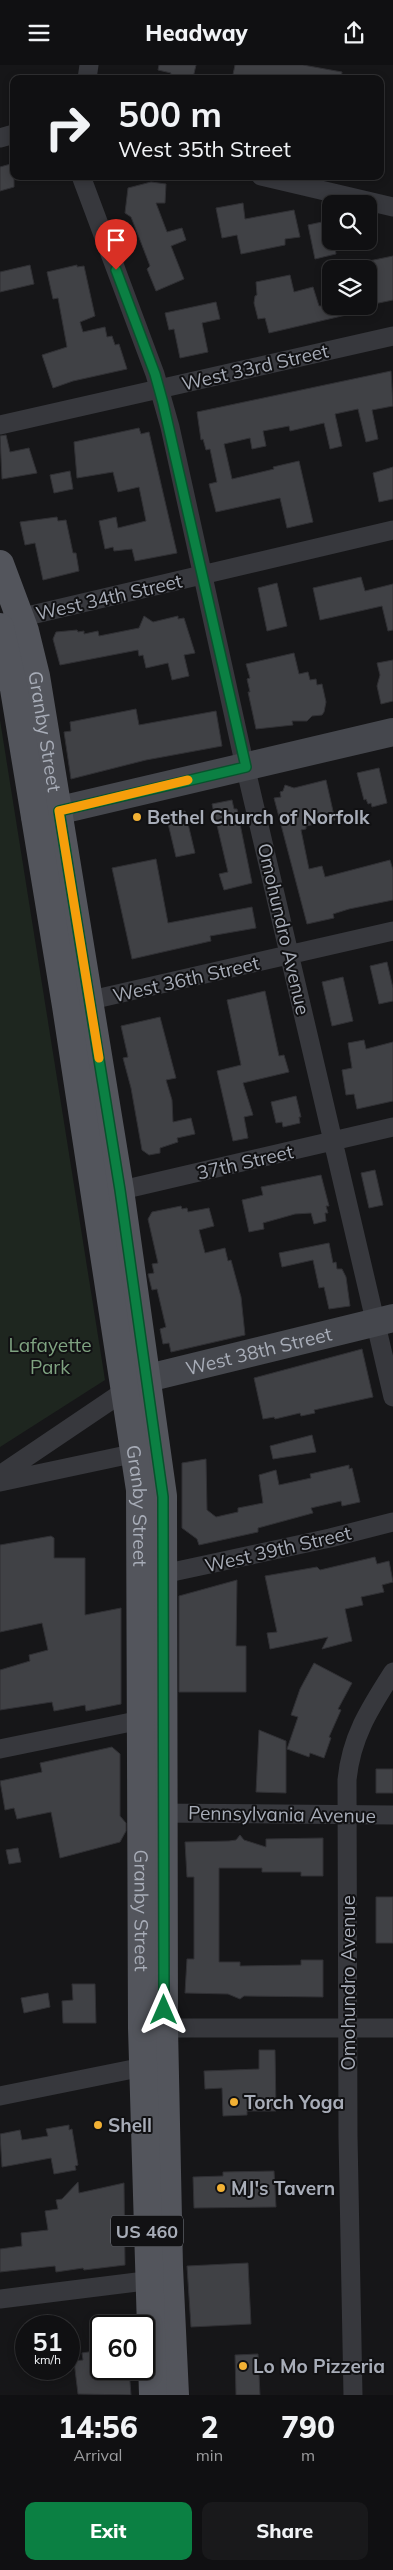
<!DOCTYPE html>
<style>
:root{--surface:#101012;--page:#19191b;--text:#f1f3f6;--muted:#9c9d9f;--line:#303032;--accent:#0b8043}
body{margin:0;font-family:Mulish,sans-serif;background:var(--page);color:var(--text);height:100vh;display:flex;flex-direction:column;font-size:19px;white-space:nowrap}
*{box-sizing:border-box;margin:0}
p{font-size:16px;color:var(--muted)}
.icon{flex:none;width:28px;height:28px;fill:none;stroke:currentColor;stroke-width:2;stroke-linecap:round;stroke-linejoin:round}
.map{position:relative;height:2330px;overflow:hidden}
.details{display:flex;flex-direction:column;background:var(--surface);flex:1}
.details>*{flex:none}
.banner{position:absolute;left:10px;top:10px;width:374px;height:105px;border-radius:10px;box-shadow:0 2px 8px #0003,0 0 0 1px var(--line);background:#101012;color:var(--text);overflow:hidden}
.buttons{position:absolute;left:322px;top:130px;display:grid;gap:10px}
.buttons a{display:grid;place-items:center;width:55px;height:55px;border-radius:10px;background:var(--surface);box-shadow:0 2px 8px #0003,0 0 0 1px var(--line);font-size:25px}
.speed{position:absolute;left:15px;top:2250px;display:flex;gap:10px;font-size:25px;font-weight:700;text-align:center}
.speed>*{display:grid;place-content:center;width:65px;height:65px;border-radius:50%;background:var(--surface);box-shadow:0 2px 8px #0003,0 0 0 1px var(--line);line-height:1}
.speed small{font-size:12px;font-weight:400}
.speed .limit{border:2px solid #111;border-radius:8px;background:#fff;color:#111}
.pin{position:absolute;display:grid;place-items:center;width:42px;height:42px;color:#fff;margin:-51px -21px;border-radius:50% 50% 50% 0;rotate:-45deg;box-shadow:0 0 5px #0007}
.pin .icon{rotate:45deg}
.me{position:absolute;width:55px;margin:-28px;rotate:0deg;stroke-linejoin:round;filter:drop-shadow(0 0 4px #0008)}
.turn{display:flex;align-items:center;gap:18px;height:105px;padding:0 25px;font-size:22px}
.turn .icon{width:65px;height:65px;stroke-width:2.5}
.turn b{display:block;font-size:35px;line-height:42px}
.eta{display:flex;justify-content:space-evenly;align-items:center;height:85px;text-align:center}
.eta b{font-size:30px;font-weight:800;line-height:35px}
.action{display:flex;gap:10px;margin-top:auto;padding:10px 25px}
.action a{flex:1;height:58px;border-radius:10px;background:var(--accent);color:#fff;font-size:20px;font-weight:800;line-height:58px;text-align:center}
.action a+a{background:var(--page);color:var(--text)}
header{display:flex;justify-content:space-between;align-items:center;height:65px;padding:0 25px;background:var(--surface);font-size:22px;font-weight:800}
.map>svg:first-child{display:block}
.green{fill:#1e261f}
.building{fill:#404145;stroke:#303034}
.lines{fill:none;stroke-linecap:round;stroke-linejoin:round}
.street{stroke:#37383d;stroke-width:19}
.secondary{stroke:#45474d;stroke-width:28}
.primary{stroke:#53555c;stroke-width:28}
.route-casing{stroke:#07532c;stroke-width:12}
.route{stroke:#0b8043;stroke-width:9}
.slow{stroke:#f59e0b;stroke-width:9}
.poi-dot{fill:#f2b134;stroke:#111113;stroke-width:2}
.labels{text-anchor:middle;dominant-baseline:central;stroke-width:4;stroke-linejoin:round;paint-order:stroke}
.shield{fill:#111113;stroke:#7b7e86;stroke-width:1}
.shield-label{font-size:18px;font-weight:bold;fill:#a8adb8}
.street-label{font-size:19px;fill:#a8adb8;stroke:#111113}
.poi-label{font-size:19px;font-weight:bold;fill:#a8adb8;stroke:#111113;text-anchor:start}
.park-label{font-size:19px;fill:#7fa381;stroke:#111113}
</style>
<header><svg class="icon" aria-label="menu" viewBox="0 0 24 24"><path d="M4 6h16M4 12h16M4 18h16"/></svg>Headway<svg class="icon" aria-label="share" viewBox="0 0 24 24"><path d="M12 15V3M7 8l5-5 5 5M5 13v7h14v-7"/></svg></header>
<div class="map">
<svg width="393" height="2330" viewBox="0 0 393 2330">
<rect width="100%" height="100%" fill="#161618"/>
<path class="green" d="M0,655L105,1315L0,1382Z"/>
<path class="building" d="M159,0H196L193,13L183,11V14H169L171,8L158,5Z
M235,0H303L342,7L341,14H232Z
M14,98V122L0,126V102Z
M151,117L166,119L165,138H156L167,167L182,163L186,175L171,181L184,214L156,226L147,204L150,201L140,175L131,152L125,148L128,123Z
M243,138L245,154L294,145L300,172L285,174V180L241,189L237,170L222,173L216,143Z
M331,155V176H334L336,189L315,194L308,160Z
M393,191V235L369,240V196Z
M30,200L34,219L0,227V207Z
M77,200V202L84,201L95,251L80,257L83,267L105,262L107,272L112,271L115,280L119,279L127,304L73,316L53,323L42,290L67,282L58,233L53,234L47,207Z
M290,210L294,227L313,222L319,241H359V247L269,268L265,253L258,254L254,238L255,231L257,230L256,217Z
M216,237L220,254L202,258L208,287L180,293L174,264L169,265L165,248Z
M391,306L393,341L372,345L378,374L366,377L358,344L335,349L342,381L330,384L324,358L290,366L289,361L263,366L266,381L252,384L250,373L224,379L232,414L274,404L273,402L299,396L313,457L287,463L280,433L216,447L209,419L217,417L210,384L206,385L203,374L201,375L197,347Z
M139,363L141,369L149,367L177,488L135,496L132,484L114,486L113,482L105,484L99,456L116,452L118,463L146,456L139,422L118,427L113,407L77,413L74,377Z
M6,370L10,387L29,383L37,408L2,414L0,371Z
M393,402V434L379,437L373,408Z
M70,406L73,424L54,428L50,410Z
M57,452L58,456L66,455L73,488H76L79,506L43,515L35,478L25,480L20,457Z
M361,512L365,526L393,519V565L388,566L382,541L320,555L313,523Z
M277,518L287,561L267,566L258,523Z
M144,551L153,557L178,551V554L184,553L195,588L184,590L189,611L172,615L168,598L146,603L143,590L139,591L138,585L60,600L53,574L56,567L77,565L78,567L84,566V569L98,566L99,571L139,563Z
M294,588L299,609L308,607L310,615L316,614L317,620L322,619L326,637L324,647L322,650L312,651L307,656H292L293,660L256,664L248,627H250L247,614L250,613L246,599Z
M393,595V636L381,639L377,621L380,610L377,598Z
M136,644L139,660L216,646L222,681L146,695L71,714L64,667L71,666L70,657Z
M379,703L387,738L372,742L371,738L368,739L366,734L364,735L357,708Z
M326,715L335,755L306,761V764L301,765L309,804L322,801L325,812L390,795L393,805V835L349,844L333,849L334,853L307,859L274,733L281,732L280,727L283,726L285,720L294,723Z
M232,735L234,744H237L252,818L224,825L219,809L228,807L212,739Z
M185,746L195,788L176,792L166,750Z
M156,794L168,858L252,842L256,863L210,871L211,876L132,894L112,803Z
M387,897L393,923V936L379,939L370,901Z
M343,912L353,956L332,961L322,917Z
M265,926L279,991L284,990L289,1007L243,1018L253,1050L244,1052L248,1073L233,1076L217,1006L241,1000L227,935Z
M160,952L176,1013L166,1015L172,1035L173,1057L191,1053L195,1069L177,1073L178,1077L160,1083V1088L149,1090L142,1085L131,1023L123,993L128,992L121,961Z
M364,975L366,984L393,977V1036L357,1044L354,1029L346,1030L342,1005L352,1003L348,978Z
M296,1031L301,1052H299L300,1058L283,1062L282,1057L276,1058L271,1037Z
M375,1105L383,1140L369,1143L361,1108Z
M321,1110L329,1141H326L328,1148H325L326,1156L314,1159L311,1148L295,1149L263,1158L264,1164L249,1167L242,1135L263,1130L261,1122Z
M181,1141L182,1144L187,1143L188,1147L209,1143L214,1161L199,1165L205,1188L225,1183L228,1196L231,1195L241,1232L245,1270L171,1287L169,1278L163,1279L160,1264L166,1262L164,1254L157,1224L152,1225L148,1209L154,1208L152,1199L158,1198L148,1154L152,1147Z
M329,1178L333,1198L336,1197L337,1204H342L346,1212L350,1241L329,1244L324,1222L319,1223L313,1195L282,1202L279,1188Z
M362,1284L373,1332L314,1345L315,1348L301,1351L300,1348L275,1354L274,1352L263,1354L254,1313Z
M312,1370L316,1387L273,1394L270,1381Z
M206,1394L207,1445L216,1452L238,1447V1443L263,1438L259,1410L276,1405L279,1420L311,1413L310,1409L349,1400V1404L352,1403L360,1437L342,1441L341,1436L311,1443L313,1448L258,1463V1467L199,1480L197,1474L182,1463V1398Z
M51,1471L54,1473V1493H85V1550L121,1543V1639L86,1646L85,1640L54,1646L52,1637L0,1645V1605L30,1596L29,1590L48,1585L42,1558L0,1567V1480Z
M375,1492L377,1499L389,1496L393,1517L382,1520L384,1527L361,1532L363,1540L345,1544L352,1576L322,1584L328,1572L270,1584L267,1568L277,1567L265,1511L317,1502L320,1505Z
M237,1515L236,1581H246V1627H179V1531Z
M314,1598L352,1618L338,1644L341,1645L329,1672L331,1673L324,1693L310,1688L309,1692L287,1684L298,1652L291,1650L300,1624Z
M259,1665L286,1676V1728L256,1727Z
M112,1682L120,1689V1751L126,1758V1766L120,1777L60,1793L51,1747L17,1754L14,1743L5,1745L0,1716L42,1707L40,1698Z
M376,1704H393V1728H376Z
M240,1770L244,1775L266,1782V1774L323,1773V1811H301V1807H262V1803H219V1897H240V1901L301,1900V1895H323V1932L244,1931L240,1934L228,1929L185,1928L187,1894H194V1812H187L185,1777L229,1776L236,1775Z
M18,1783L21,1797L9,1799L6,1785Z
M376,1832H393V1878H376Z
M72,1919H95L96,1958H63L62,1936L73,1935Z
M48,1928L50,1942L24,1948L21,1933Z
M259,1985H275L276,2046H247V2050L223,2051L222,2023L205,2024L204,2006L259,2004Z
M69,2060V2065L72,2064L78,2100L75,2101L76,2105L54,2109L51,2093L2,2102L0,2069L20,2065L22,2075L48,2071L46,2064Z
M274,2106L276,2142L194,2143L193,2112L223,2111V2107Z
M78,2117L79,2128L124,2118L125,2200L84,2205L83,2203L56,2207L55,2201L0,2207V2184L22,2181L21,2168L48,2165L45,2146L58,2144L56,2135L62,2134Z
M248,2198L251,2259L191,2262L187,2201Z
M101,2285V2304H129L131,2330L78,2329L74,2296L83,2295L82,2288Z
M258,2289L260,2330H236L235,2290Z"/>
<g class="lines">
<path class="street" d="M87,14L89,0
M0,73L14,69
M81,111L155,309L170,362L242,688L393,1332
M261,111L393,142
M0,360L393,271
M10,555L393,465
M78,938L393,866
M109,1128L393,1062
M0,1410L126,1325
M0,1417L136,1388
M163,1509L330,1473L393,1457
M0,1684L141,1655
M152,1748L393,1750
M153,1963H393
M0,2031L153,2000
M0,2234L161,2214
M353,2330L348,2071L347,1715C351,1672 370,1643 393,1607"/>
<g class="secondary">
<path d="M35,751L393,667"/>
<path id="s1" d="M126,1325L148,1313L393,1253"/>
</g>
<g class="primary">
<path id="s2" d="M0,499L25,566L36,611L120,1125L163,1431L164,1963L169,2202L175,2330"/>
<path id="s3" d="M0,562L14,624L66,941L140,1425L142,1963L153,2330"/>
</g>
</g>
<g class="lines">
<defs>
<path id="route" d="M116,205L155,309L163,338L246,702L59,746L120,1125L163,1432L164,1945"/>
</defs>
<use href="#route" class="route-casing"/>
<use href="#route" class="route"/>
<path class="slow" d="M99,993L59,746L188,715"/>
</g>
<g class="poi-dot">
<circle cx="137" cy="752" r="5"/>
<circle cx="234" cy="2037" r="5"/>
<circle cx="98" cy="2060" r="5"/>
<circle cx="221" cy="2123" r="5"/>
<circle cx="243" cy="2301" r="5"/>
</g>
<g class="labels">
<rect class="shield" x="111" y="2150.5" width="72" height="31" rx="4"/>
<g class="shield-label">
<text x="147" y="2166">US 460</text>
</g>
<g class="street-label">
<text transform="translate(255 302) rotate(-13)">West 33rd Street</text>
<text transform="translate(109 532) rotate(-13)">West 34th Street</text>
<text stroke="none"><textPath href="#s2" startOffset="174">Granby Street</textPath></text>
<text transform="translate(284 864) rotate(77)">Omohundro Avenue</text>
<text transform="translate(186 914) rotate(-13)">West 36th Street</text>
<text transform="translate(245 1097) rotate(-13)">37th Street</text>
<text stroke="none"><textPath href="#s1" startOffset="139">West 38th Street</textPath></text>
<text stroke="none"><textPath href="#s3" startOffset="890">Granby Street</textPath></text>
<text transform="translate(278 1484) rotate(-13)">West 39th Street</text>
<text transform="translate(282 1749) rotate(1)">Pennsylvania Avenue</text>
<text stroke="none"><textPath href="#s3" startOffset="1295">Granby Street</textPath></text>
<text transform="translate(348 1918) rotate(-90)">Omohundro Avenue</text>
</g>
<g class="poi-label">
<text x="147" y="752">Bethel Church of Norfolk</text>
<text x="244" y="2037">Torch Yoga</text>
<text x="108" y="2060">Shell</text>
<text x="231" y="2123">MJ's Tavern</text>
<text x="253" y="2301">Lo Mo Pizzeria</text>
</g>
<g class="park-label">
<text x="50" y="1280">Lafayette<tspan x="50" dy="22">Park</tspan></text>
</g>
</g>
</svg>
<div class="buttons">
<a><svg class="icon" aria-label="search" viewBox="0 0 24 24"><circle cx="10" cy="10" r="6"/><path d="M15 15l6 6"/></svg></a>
<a><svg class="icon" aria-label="layers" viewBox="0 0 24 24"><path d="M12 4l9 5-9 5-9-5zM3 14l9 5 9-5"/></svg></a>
</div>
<div class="speed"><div>51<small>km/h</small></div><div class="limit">60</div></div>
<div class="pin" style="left:116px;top:205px;background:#d93025"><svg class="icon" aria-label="arrive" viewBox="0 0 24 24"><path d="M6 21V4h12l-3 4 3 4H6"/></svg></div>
<svg class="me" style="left:164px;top:1945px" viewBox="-20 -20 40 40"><path d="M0-17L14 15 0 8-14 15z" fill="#0b8043" stroke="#fff" stroke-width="4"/></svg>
<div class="banner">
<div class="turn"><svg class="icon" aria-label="right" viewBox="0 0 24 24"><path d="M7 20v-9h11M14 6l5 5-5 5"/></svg><div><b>500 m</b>West 35th Street</div></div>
</div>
</div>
<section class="details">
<div class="eta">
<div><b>14:56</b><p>Arrival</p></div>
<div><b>2</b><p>min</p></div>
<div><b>790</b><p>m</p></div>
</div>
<div class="action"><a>Exit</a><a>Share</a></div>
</section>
